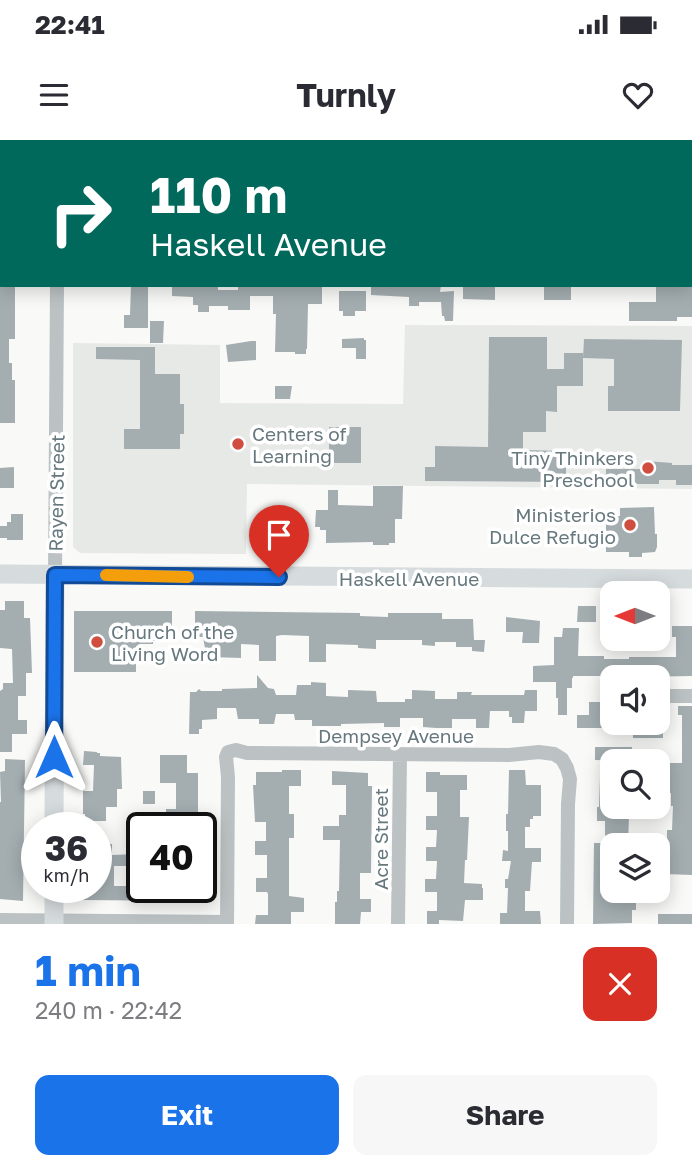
<!DOCTYPE html>
<meta charset="utf-8">
<style>
:root{--surface:#fff;--page:#f7f7f7;--text:#2b2b33;--muted:#7c7c81;--accent:#1a73e8}
body{margin:0;font-family:"Golos Text",sans-serif;background:var(--page);color:var(--text);height:100vh;display:flex;flex-direction:column;font-size:26px;white-space:nowrap}
*{box-sizing:border-box;margin:0}
p{font-size:23px;color:var(--muted)}
.icon{flex:none;width:38px;height:38px;fill:none;stroke:currentColor;stroke-width:2;stroke-linecap:round;stroke-linejoin:round}
.map{position:relative;height:784px;overflow:hidden}
.panel{display:flex;flex-direction:column;background:var(--surface);flex:1}
.panel>*{flex:none}
.banner{position:absolute;left:0px;top:0px;width:693px;height:147px;box-shadow:0 4px 18px #0003;background:#00695c;color:#fff;overflow:hidden}
.needle{width:46px;rotate:270deg}
.buttons{position:absolute;left:600px;top:441px;display:grid;gap:14px}
.buttons a{display:grid;place-items:center;width:70px;height:70px;border-radius:14px;background:var(--surface);box-shadow:0 4px 18px #0003;font-size:35px}
.speed{position:absolute;left:21px;top:672px;display:flex;gap:14px;font-size:35px;font-weight:700;text-align:center}
.speed>*{display:grid;place-content:center;width:91px;height:91px;border-radius:50%;background:var(--surface);box-shadow:0 4px 18px #0003;line-height:1}
.speed small{font-size:18px;font-weight:400}
.speed .limit{border:4px solid #111;border-radius:10px;background:#fff;color:#111}
.pin{position:absolute;display:grid;place-items:center;width:60px;height:60px;color:#fff;margin:-72px -30px;border-radius:50% 50% 50% 0;rotate:-45deg;box-shadow:0 0 7px #0007}
.pin .icon{rotate:45deg}
.me{position:absolute;width:77px;margin:-38px;rotate:0deg;stroke-linejoin:round;filter:drop-shadow(0 0 5px #0008)}
.turn{display:flex;align-items:center;gap:24px;height:147px;padding:0 35px;font-size:32px}
.turn .icon{width:91px;height:91px;stroke-width:2.5}
.turn b{display:block;font-size:49px;line-height:60px}
.round{display:grid;place-items:center;flex:none;width:74px;height:74px;border-radius:14px;background:var(--page)}
.head{display:flex;align-items:center;justify-content:space-between;height:119px;padding:0 35px}
h1{font-size:42px;font-weight:700;line-height:52px;color:var(--accent)}
.primary-button{display:flex;gap:14px;margin-top:auto;padding:14px 35px}
.primary-button a{flex:1;height:80px;border-radius:14px;background:var(--accent);color:#fff;font-size:28px;font-weight:700;line-height:80px;text-align:center}
.primary-button a+a{background:var(--page);color:var(--text)}
.status{display:flex;justify-content:space-between;align-items:center;height:49px;padding:0 35px;background:var(--surface);direction:ltr}
.status svg{height:19px;fill:currentColor}
header{display:flex;justify-content:space-between;align-items:center;height:91px;padding:0 35px;background:var(--surface);font-size:32px;font-weight:700}
.map>svg:first-child{display:block}
.built{fill:#e7e9e7}
.building{fill:#a4aeb1}
.lines{fill:none;stroke-linecap:round;stroke-linejoin:round}
.street{stroke:#bcc2c4;stroke-width:14}
.secondary{stroke:#d6dbdd;stroke-width:19}
.route-casing{stroke:#114b97;stroke-width:18}
.route{stroke:#1a73e8;stroke-width:12}
.slow{stroke:#f59e0b;stroke-width:12}
.poi-dot{fill:#d04e40;stroke:#fff;stroke-width:2.5}
.labels{text-anchor:middle;dominant-baseline:central;stroke-width:7;stroke-linejoin:round;paint-order:stroke}
.poi-label{font-size:19px;fill:#66787e;stroke:#fff;text-anchor:start}
.street-label{font-size:19px;fill:#66787e;stroke:#fff}
</style>
<div class="status"><b>22:41</b><svg viewBox="0 0 49 12"><path d="M0 12V9h3v3zM5 12V6h3v6zM10 12V3h3v9zM15 12V0h3v12zM26 1h20v11H26zM47 4h2v5h-2z"/></svg></div>
<header><svg class="icon" aria-label="menu" viewBox="0 0 24 24"><path d="M4 6h16M4 12h16M4 18h16"/></svg>Turnly<svg class="icon" aria-label="heart" viewBox="0 0 24 24"><path d="M12 20l-8-8c-3-5 5-10 8-4 3-6 11-1 8 4z"/></svg></header>
<div class="map">
<svg width="692" height="784" viewBox="0 0 692 784">
<rect width="100%" height="100%" fill="#f9f9f7"/>
<path class="built" d="M405,185L692,186V349L247,344L246,414L80,413L73,407V203L220,205V263L403,264Z"/>
<path class="building" d="M0,145H15V199H9V223H12V240H15V283H0Z
M131,145H148V188H124V175H130Z
M172,145H218V150H238V147H243V145H322V164H308L307,209H306V214H295V212H275L276,174H273V156H250V170H228V166H209V172H198V165H193V157L172,156Z
M371,145H441L440,152L454,151L453,181H445L444,176H442L441,162H419V166H409V157L371,155Z
M463,145H495V160L463,159Z
M544,145H571V160H544Z
M656,147H692V177H677V181H629V162H656Z
M339,151H366V171H355V176H343V171H339Z
M150,181H164L163,203H150Z
M489,197H547V229H564V213H583V246H557V272L546,271V292H523V310L566,311V342L425,341V327H435V306L488,307Z
M364,198V200H366V219H356V208H342V199Z
M584,199L682,200L680,271H608V246H614V219L583,218Z
M251,201H256V220L228,222L226,205Z
M96,207H155V234H180V264H184V294H180V309H124V289H140V220L96,219Z
M275,246H292L290,259H275Z
M329,287H361V323H329Z
M646,321L672,323V325H692V345H676V340H659V344H606V329H646Z
M14,327V348H0V328Z
M373,346H403L402,379H395V403H389V405H373V402L326,403V390H320V387H315L316,370H328V350H338V365L373,366Z
M654,367L655,394H657V407L655,412L642,413V417H629V412H606V376H620V368Z
M11,374H23V400H7V398H0V386H7V382H11Z
M269,379H278V382H283V391H297V402H261V382H269Z
M5,461H24V478H30L32,533H26V556H18V580H27V594H12V612H0V551L3,549V543H13L12,509L0,508V470H5Z
M578,466H596V482H577Z
M74,471H172V488H164V501H153V504H139V509H137L136,513V532H74Z
M195,471L360,473V476L388,477V473H442V479H473L474,500H485L484,512L472,511V507H456V502H435V506L422,505V500H376V509L358,508V505L326,504V522H309V496L282,495L276,496V521H259V505L241,504V518L209,517V508H205L203,497H195Z
M600,475H612V496H600Z
M506,477L540,481L539,503H522L523,492H506Z
M672,486H692V536L635,537V531H610L608,536H573V538H572V548H567V575H558V558H556V542H533V526L554,525V497H562L563,488H579L578,516H604V519H629V517H676V497H672Z
M257,535L268,548L274,549L276,555H296L297,545H311V542L326,543V556L348,557V550L376,551L377,562H405V559H412V550L435,551V559H457V552H472L471,555H524L525,550H537V571H525L524,583H512V577H509V571H490L489,588H476V579H452V588H436L423,587V578H400V587H384V583L341,584V586H312V580H295L294,574H276L274,584H259V579H238L236,568H217V579L202,580V589H199V594H189L190,552H196L199,549L201,551H222V549L257,548Z
M589,562H603L606,564V588H577V575H589Z
M678,566H692V735L665,734V719H658V704H667V690H672L673,666H671V653H663V631H666V626H669V623H682V575H678Z
M646,583H663V598H633V586H646Z
M595,607H632V621L595,620Z
M84,611L97,612V613H100V616L121,617L122,649H117V667H106V681H85V674H83V651H93L94,625H83Z
M160,615H187V633H198V685H166V669H176V643H160Z
M5,619L25,620L23,761L0,759V662H1L0,632L5,631Z
M282,630H301V646H289V674H294V698H289V756L304,758V772H291V784H255L256,775H268V754L267,752H256V738H267V715H255V701H266V682H255L253,645H256V632H282Z
M509,630H525L526,645H541V676H533V679H530V687H525V708H541V722H532L530,751H525V771H540L541,784H500V773H507L508,748H505V739H508L511,721H502L503,710L508,711V691H506V674H508Z
M332,631L368,633V646H372L371,733H360V759H371V772H361L360,784H335V762H337V751H339L340,700H323V686H339V675H346V645H332Z
M426,632H440V635H467V650H460V677H469L467,720H465L464,743L482,744V748H483V760H465L463,781L439,780V784H427V771H437V752H425V739H436L437,721H426V707H436L437,690H426V676H437V652H426Z
M600,638H612V667H636V676H629L628,705H612V755L636,756V770H632V783L593,784L594,703H603L605,699V681H597V667H599Z
M143,651H155V664H143Z
M96,704H112V715L138,714V726H114V746H135V747H195V761L83,760V747H96Z
M658,774H692V784H658Z"/>
<g class="lines">
<path class="street" d="M59,2V0
M0,87H2
M691,94H692
M55,435L57,145
M609,555H612
M658,556H692
M0,780L227,782
M227,784L228,637L226,617L228,612L236,610L247,613L509,615L539,612L554,614L562,619L567,628L570,639L568,664L567,784
M398,784L400,615"/>
<path class="secondary" d="M0,434L692,439
M54,688L55,435
M54,784V747"/>
</g>
<g class="lines">
<defs>
<path id="route" d="M54,617L55,435L279,437"/>
</defs>
<use href="#route" class="route-casing"/>
<use href="#route" class="route"/>
<path class="slow" d="M106,435L188,437"/>
</g>
<g class="poi-dot">
<circle cx="238" cy="304" r="7"/>
<circle cx="648" cy="328" r="7"/>
<circle cx="630" cy="385" r="7"/>
<circle cx="97" cy="502" r="7"/>
</g>
<g class="labels">
<g class="poi-label">
<text x="252" y="293">Centers of<tspan x="252" dy="22">Learning</tspan></text>
<text x="634" y="317" text-anchor="end">Tiny Thinkers<tspan x="634" dy="22">Preschool</tspan></text>
<text x="616" y="374" text-anchor="end">Ministerios<tspan x="616" dy="22">Dulce Refugio</tspan></text>
<text x="111" y="491">Church of the<tspan x="111" dy="22">Living Word</tspan></text>
</g>
<g class="street-label">
<text transform="translate(56 353) rotate(-89)">Rayen Street</text>
<text x="409" y="438">Haskell Avenue</text>
<text x="396" y="595">Dempsey Avenue</text>
<text transform="translate(380 699) rotate(-90)">Acre Street</text>
</g>
</g>
</svg>
<div class="buttons">
<a><svg class="needle" viewBox="-14 -14 28 28"><path d="M0-13l5 13h-10z" fill="#e53935"/><path d="M0 13l5-13h-10z" fill="#7c7c81"/></svg></a>
<a><svg class="icon" aria-label="sound" viewBox="0 0 24 24"><path d="M4 9h4l5-4v14l-5-4H4zM17 9q2 3 0 6"/></svg></a>
<a><svg class="icon" aria-label="search" viewBox="0 0 24 24"><circle cx="10" cy="10" r="6"/><path d="M15 15l6 6"/></svg></a>
<a><svg class="icon" aria-label="layers" viewBox="0 0 24 24"><path d="M12 4l9 5-9 5-9-5zM3 14l9 5 9-5"/></svg></a>
</div>
<div class="speed"><div>36<small>km/h</small></div><div class="limit">40</div></div>
<div class="pin" style="left:279px;top:437px;background:#d93025"><svg class="icon" aria-label="arrive" viewBox="0 0 24 24"><path d="M6 21V4h12l-3 4 3 4H6"/></svg></div>
<svg class="me" style="left:54px;top:617px" viewBox="-20 -20 40 40"><path d="M0-17L14 15 0 8-14 15z" fill="#1a73e8" stroke="#fff" stroke-width="4"/></svg>
<div class="banner">
<div class="turn"><svg class="icon" aria-label="right" viewBox="0 0 24 24"><path d="M7 20v-9h11M14 6l5 5-5 5"/></svg><div><b>110 m</b>Haskell Avenue</div></div>
</div>
</div>
<section class="panel">
<div class="head"><div><h1>1 min</h1><p>240 m · 22:42</p></div><a class="round" style="background:#d93025;color:#fff"><svg class="icon" aria-label="close" viewBox="0 0 24 24"><path d="M6 6l12 12M18 6L6 18"/></svg></a></div>
<div class="primary-button"><a>Exit</a><a>Share</a></div>
</section>
